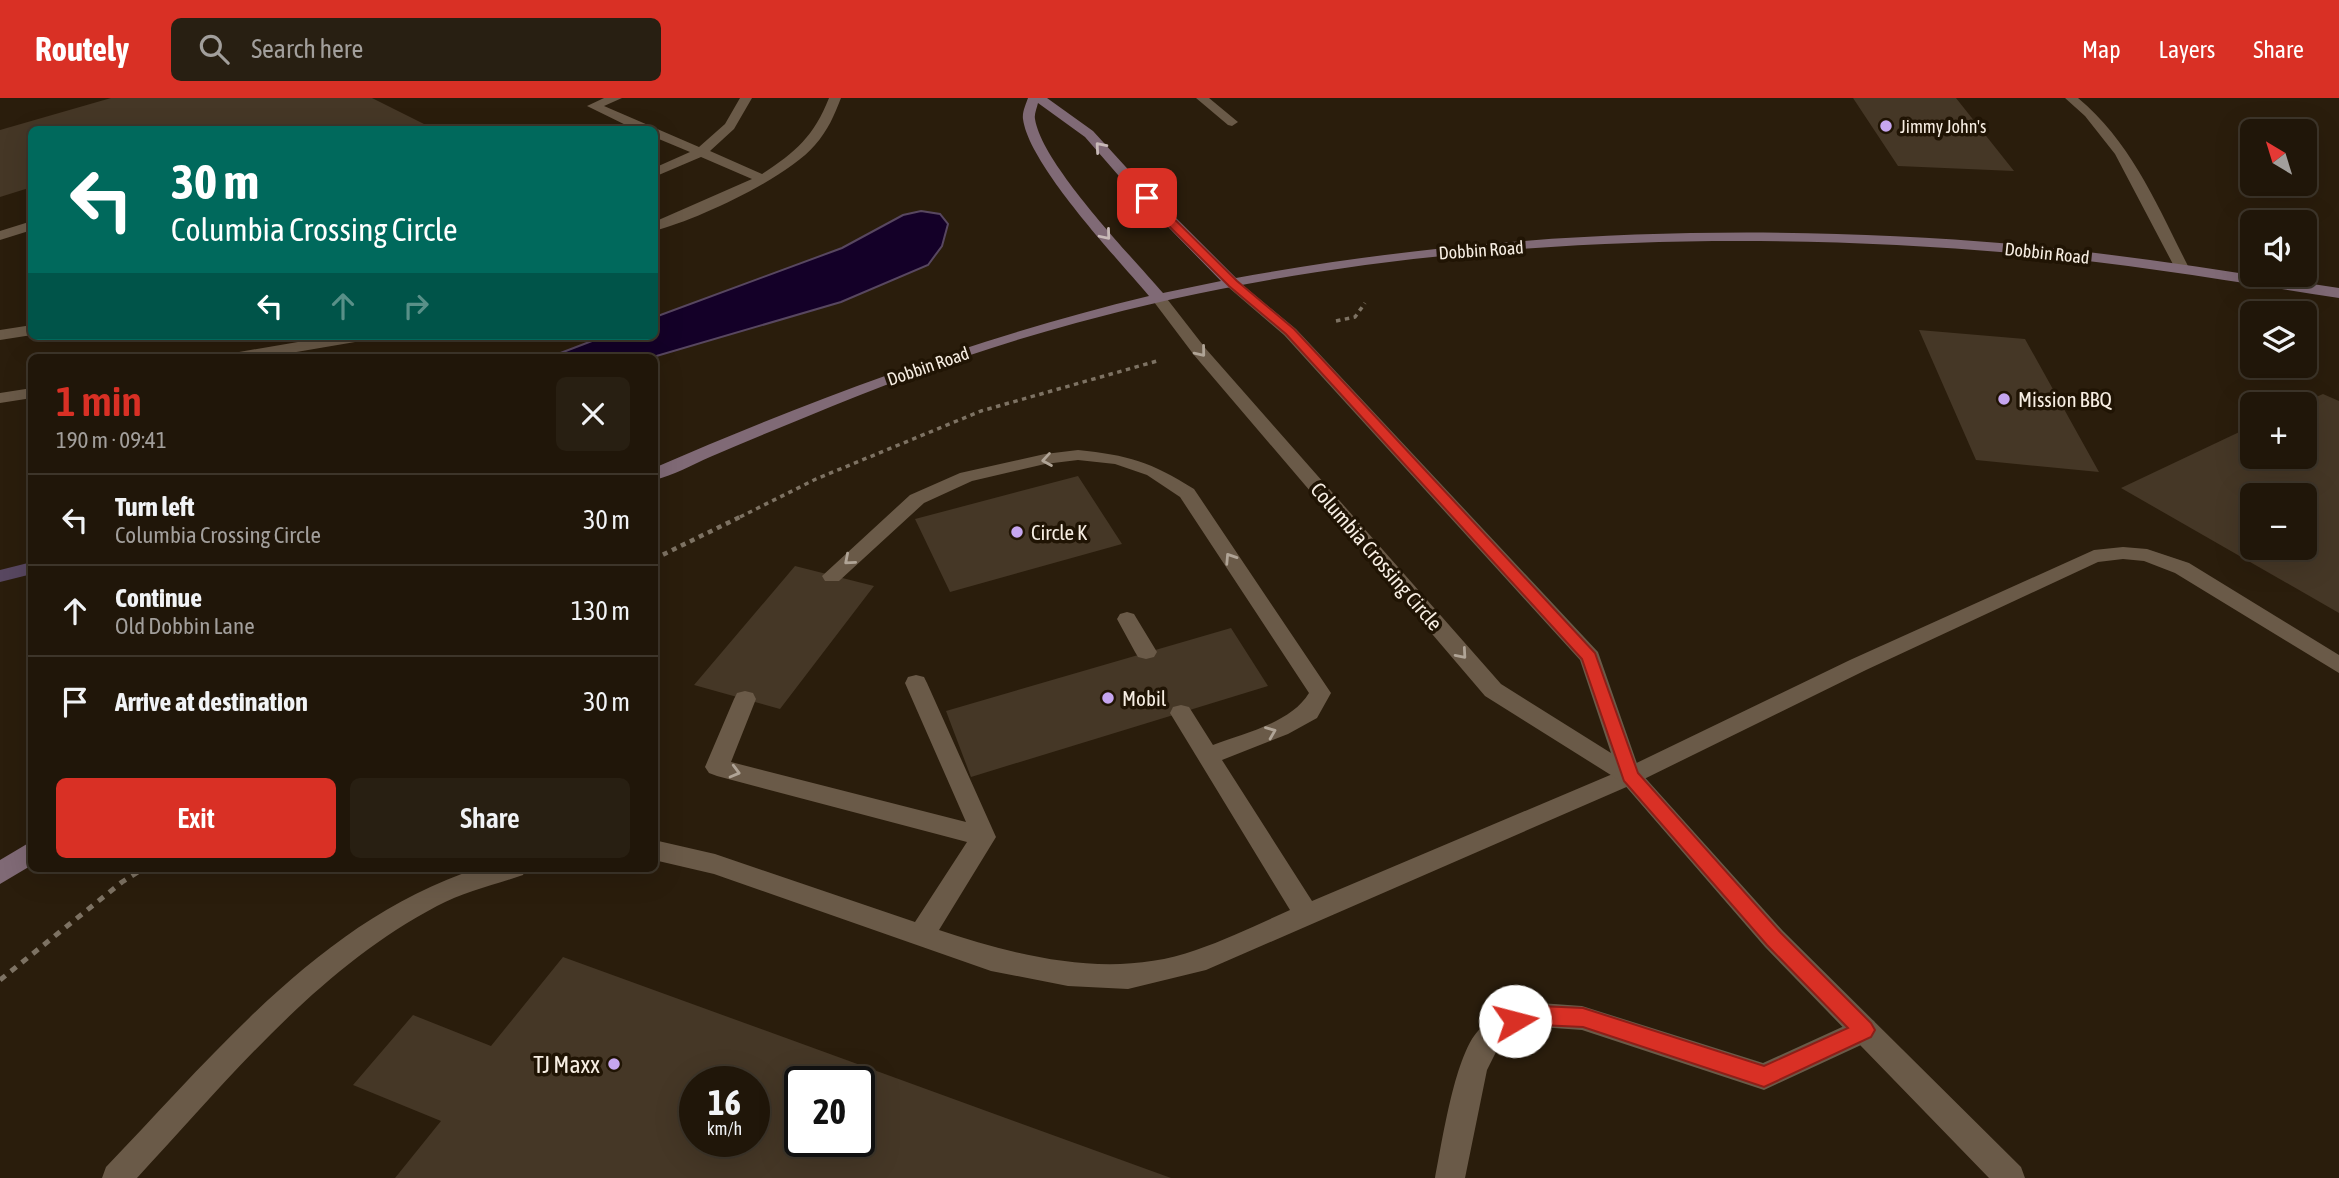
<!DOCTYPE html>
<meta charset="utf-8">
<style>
:root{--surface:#201609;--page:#281f12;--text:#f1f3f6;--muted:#a29f9c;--line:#3d352a;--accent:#d93025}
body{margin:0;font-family:"Asap Condensed",sans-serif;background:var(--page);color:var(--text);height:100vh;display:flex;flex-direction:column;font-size:26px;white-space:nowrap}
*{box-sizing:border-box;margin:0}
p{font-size:23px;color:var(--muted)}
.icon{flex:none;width:38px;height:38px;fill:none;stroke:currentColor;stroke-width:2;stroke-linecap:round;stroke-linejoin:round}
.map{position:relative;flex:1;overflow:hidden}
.sheet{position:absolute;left:28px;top:256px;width:630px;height:518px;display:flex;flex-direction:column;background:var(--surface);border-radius:10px;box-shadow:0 7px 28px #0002,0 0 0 2px var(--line)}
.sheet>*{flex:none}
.top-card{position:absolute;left:28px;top:28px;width:630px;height:214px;border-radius:10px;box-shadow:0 7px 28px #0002,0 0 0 2px var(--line);background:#00695c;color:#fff;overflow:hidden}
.needle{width:46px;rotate:322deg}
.tools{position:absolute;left:2240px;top:21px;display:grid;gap:14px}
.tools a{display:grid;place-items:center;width:77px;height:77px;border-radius:10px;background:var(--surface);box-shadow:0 7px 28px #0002,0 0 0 2px var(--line);font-size:35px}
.speed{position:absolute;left:679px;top:968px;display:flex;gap:14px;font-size:35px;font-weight:700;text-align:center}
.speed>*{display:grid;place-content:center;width:91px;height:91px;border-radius:50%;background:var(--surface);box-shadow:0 7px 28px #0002,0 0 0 2px var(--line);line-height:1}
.speed small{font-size:18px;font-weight:400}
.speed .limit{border:4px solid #111;border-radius:10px;background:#fff;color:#111}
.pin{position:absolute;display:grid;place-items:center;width:60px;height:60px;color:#fff;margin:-30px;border-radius:14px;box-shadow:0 4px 10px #0006}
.me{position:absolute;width:77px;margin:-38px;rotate:82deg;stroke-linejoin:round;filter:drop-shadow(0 0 5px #0008)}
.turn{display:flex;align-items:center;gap:24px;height:147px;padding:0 28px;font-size:32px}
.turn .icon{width:91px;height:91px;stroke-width:2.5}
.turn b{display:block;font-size:49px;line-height:60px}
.lanes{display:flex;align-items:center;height:66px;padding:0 28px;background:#0003;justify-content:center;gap:35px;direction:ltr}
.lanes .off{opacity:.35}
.round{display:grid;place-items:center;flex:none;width:74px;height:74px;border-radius:10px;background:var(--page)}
.head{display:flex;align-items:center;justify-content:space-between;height:119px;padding:0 28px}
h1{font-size:42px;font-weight:600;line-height:52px;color:var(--accent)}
.button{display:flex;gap:14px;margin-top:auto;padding:14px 28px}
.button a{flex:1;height:80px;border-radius:10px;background:var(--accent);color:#fff;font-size:28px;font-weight:600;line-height:80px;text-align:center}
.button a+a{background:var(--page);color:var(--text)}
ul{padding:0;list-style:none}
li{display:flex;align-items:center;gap:21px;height:91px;padding:0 28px;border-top:2px solid var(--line)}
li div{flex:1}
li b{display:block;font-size:26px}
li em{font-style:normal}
header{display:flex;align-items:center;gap:42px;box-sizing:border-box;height:98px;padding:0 35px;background:var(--accent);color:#fff}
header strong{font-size:33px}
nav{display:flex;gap:38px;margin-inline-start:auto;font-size:24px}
.search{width:490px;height:63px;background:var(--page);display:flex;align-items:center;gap:18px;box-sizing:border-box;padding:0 24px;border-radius:10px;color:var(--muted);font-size:26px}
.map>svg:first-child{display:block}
.water{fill:#140028;stroke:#584760;stroke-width:2}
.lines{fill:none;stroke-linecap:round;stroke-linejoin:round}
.stream{fill:#584760;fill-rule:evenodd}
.building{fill:#453726;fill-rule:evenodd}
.path-far2{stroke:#7d7263;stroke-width:3.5;stroke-dasharray:4.5 4.5;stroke-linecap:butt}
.path-far1{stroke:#7d7263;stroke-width:4.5;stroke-dasharray:5 5;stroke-linecap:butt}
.path{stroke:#7d7263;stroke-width:5;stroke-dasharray:7 7;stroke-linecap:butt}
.lane{fill:#6a5a48;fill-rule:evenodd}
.street{fill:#6a5a48;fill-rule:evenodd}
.secondary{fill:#806a76;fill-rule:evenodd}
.oneway{stroke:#c7b9b7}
.oneway2{stroke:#b0a496}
.route{fill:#d93025;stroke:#8d1f18;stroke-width:2}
.poi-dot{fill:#c6a6f0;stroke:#201404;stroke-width:2.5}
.labels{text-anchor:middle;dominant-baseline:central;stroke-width:7;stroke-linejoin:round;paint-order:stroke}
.far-poi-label{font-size:18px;fill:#f7eee3;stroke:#201404;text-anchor:start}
.far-street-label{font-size:18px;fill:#f7eee3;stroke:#201404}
.poi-label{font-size:21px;fill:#f7eee3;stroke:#201404;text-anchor:start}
.street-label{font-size:21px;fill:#f7eee3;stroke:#201404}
.near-poi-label{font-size:24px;fill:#f7eee3;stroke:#201404;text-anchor:end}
</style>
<header>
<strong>Routely</strong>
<div class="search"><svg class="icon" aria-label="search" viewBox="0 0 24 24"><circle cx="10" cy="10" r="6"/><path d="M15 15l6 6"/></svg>Search here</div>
<nav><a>Map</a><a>Layers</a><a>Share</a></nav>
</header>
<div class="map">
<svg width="2339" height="1080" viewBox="0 0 2339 1080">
<rect width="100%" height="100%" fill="#2a1d0c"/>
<path class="water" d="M921,113L940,116L948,126L942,148L928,167L841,204L653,259H550L605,238H654L655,219L842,150L903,117Z"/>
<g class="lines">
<path class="stream" d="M32,464V476L0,484V472Z"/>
</g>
<path class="building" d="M111,0H372L436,32H32V89L0,99V32Z
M1853,0H1956L2014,73L1898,68Z
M1919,232L2025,241L2099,374L1976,362Z
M2323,296L2339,303V515L2121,390L2252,328V359H2305V306H2300ZM2252,397H2305V450H2252Z
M1078,378L1122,446L950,494L915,421Z
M795,468L874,488L780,611L694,587Z
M1231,530L1268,588L971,679L946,613Z
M563,859L1171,1080H395L441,1023L353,987L413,917L491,948ZM695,984H754V1043H695ZM800,984H859V1043H800Z"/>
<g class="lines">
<path class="path-far2" d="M1336,223L1355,219L1365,205
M740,419L816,381L981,313L1157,263"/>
<path class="path-far1" d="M654,461L744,417"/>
<path class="path" d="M0,882L122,784L144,770"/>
<path class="lane" d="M604,0H622L604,8L699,49L725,26L740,0H752L734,31L710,53L762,76C796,54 814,38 829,0H841C834,18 828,32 815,47C787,80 697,122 654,133V124L752,81L701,59L654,79V70L690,54L654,39V32H636L587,8Z
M1196,0H1209L1238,24L1232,28L1228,27Z
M2065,0H2078C2132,45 2158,109 2189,170L2187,173H2177L2175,170L2115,56L2085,18Z
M32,123V132L0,142V133Z
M32,227V237L0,242V232Z
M333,238H369L361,243L267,259H231L239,254Z
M32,290V300L0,305V295Z
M1078,352C1128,357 1151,364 1194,391L1331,595L1317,620L1288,636L1222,662L1312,803L1622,672L1850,562L2094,452L2123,449L2147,451L2189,465L2339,557V575L2175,475L2144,463L2123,461L2098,464L1866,572L1638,684L1206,872L1128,891L1068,888L991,873L714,776L654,762V742L715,756L915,824L967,744L717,678L709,675L705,669L734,601L737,595L745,593L753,595L756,601L731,664L966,724L905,585L908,579L916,577L924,579L927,585L996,739L939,832C1020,859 1112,882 1196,852C1228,841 1259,826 1290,812L1170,615L1173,609L1181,607L1189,609L1213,647C1244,635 1291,625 1309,595L1180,399L1147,377L1115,366L1078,362L1045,366L972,383L924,405L839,483H825L822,478L910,397L960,375L1045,356Z
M1127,514L1134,516L1137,521L1157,554L1154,559L1146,561L1138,559L1135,554L1117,521L1120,516Z
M479,770H526L523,777C494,787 464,794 437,808C316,872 229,981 137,1080H102L106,1069C216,955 323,820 479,770Z
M1540,905L1582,908L1763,965L1864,919L1874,923L1878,932L1874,941L1764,992L1582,932L1540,929L1522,934L1498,950L1487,972L1465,1080H1435C1442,1046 1455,952 1481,930C1499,916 1518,910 1540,905Z"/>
<path class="street" d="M1233,181L1238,183L1296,231L1598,554L1640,674L1783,833L2021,1069L2025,1080H1989L1765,849L1622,684L1485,598L1194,257L1151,200L1154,197H1164L1206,251L1501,586L1611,655L1580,562L1284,237L1228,189L1225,186Z"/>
<path class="secondary" d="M1028,0H1047L1093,33L1135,79L1236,180C1491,133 1754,124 2013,146C2122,156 2231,174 2339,190V200C2231,183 2122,165 2013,155C1709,128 1371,144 1076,225C984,250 894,282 806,319C774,332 742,345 710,359C692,367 674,377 654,382V370C816,300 978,239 1149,198C1117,160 1029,67 1023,21C1022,14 1026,6 1028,0ZM1038,5L1085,39L1125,85L1221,183L1163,195C1131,158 1042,66 1035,21C1034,16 1037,10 1038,5Z
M32,743V767L0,786V762Z"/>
</g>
<defs><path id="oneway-chevron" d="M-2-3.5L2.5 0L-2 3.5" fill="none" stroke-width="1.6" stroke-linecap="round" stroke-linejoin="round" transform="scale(1.75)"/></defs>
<g class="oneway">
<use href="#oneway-chevron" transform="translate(1100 49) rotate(-131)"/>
<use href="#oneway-chevron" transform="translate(1106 137) rotate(50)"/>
</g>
<g class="oneway2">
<use href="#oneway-chevron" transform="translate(1201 254) rotate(51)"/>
<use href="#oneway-chevron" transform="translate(1047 362) rotate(171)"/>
<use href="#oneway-chevron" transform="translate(1230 460) rotate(-123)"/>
<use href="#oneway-chevron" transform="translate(849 462) rotate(139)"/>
<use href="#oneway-chevron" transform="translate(1462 556) rotate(49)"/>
<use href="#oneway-chevron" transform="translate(1271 634) rotate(-22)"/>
<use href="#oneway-chevron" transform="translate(735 674) rotate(15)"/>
</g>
<path class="route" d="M1143,97H1150L1237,183L1294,231L1595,555L1638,675L1781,835L1871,925L1875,932L1871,939L1764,989L1583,929L1540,927L1515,932L1508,929L1505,923L1508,916L1540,908L1583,910L1764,968L1848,930L1767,847L1624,683L1582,561L1286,236L1229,188L1143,102Z"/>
<g class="poi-dot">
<circle cx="1886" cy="28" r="7"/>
<circle cx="2004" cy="301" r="7"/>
<circle cx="1017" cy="434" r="7"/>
<circle cx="1108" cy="600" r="7"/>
<circle cx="614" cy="966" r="7"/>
</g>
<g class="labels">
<g class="far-poi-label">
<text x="1900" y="28">Jimmy John's</text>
</g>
<g class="far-street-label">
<text transform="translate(1481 152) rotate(-4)">Dobbin Road</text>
<text transform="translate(2047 155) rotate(6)">Dobbin Road</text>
<text transform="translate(928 268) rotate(-19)">Dobbin Road</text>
</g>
<g class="poi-label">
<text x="2018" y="301">Mission BBQ</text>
<text x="1031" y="434">Circle K</text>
<text x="1122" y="600">Mobil</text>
</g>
<g class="street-label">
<text transform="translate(1377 458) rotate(49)">Columbia Crossing Circle</text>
</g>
<g class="near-poi-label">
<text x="600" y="966">TJ Maxx</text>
</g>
</g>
</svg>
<div class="tools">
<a><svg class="needle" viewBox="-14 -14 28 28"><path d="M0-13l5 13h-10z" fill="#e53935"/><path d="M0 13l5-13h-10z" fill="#a29f9c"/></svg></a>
<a><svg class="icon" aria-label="sound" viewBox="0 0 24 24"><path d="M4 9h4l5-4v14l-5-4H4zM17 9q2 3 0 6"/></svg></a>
<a><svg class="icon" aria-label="layers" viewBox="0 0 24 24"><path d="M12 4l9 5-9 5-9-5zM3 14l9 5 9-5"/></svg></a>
<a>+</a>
<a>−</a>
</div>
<div class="speed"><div>16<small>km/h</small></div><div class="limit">20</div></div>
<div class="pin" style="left:1147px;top:100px;background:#d93025"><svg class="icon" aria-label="arrive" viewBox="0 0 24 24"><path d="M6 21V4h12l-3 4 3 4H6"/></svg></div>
<svg class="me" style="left:1515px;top:923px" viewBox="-20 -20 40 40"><circle r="19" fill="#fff"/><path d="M0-13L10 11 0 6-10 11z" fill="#d93025"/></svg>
<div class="top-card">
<div class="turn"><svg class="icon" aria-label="left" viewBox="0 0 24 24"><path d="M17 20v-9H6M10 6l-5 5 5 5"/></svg><div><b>30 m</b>Columbia Crossing Circle</div></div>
<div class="lanes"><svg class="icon" aria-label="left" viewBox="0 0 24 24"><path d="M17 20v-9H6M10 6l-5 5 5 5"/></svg><svg class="icon off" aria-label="ahead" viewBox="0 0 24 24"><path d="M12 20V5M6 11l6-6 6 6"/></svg><svg class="icon off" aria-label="right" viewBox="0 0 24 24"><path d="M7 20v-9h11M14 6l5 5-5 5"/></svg></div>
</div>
<section class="sheet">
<div class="head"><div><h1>1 min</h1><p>190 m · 09:41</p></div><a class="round"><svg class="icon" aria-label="close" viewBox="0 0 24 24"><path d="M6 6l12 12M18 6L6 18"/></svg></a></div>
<ul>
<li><svg class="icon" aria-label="left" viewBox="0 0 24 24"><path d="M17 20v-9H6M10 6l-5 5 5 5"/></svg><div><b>Turn left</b><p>Columbia Crossing Circle</p></div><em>30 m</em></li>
<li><svg class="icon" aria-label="ahead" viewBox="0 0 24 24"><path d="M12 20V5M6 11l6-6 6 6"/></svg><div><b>Continue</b><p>Old Dobbin Lane</p></div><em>130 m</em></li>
<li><svg class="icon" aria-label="arrive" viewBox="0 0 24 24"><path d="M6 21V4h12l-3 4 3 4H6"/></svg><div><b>Arrive at destination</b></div><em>30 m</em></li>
</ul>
<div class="button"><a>Exit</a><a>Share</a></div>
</section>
</div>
